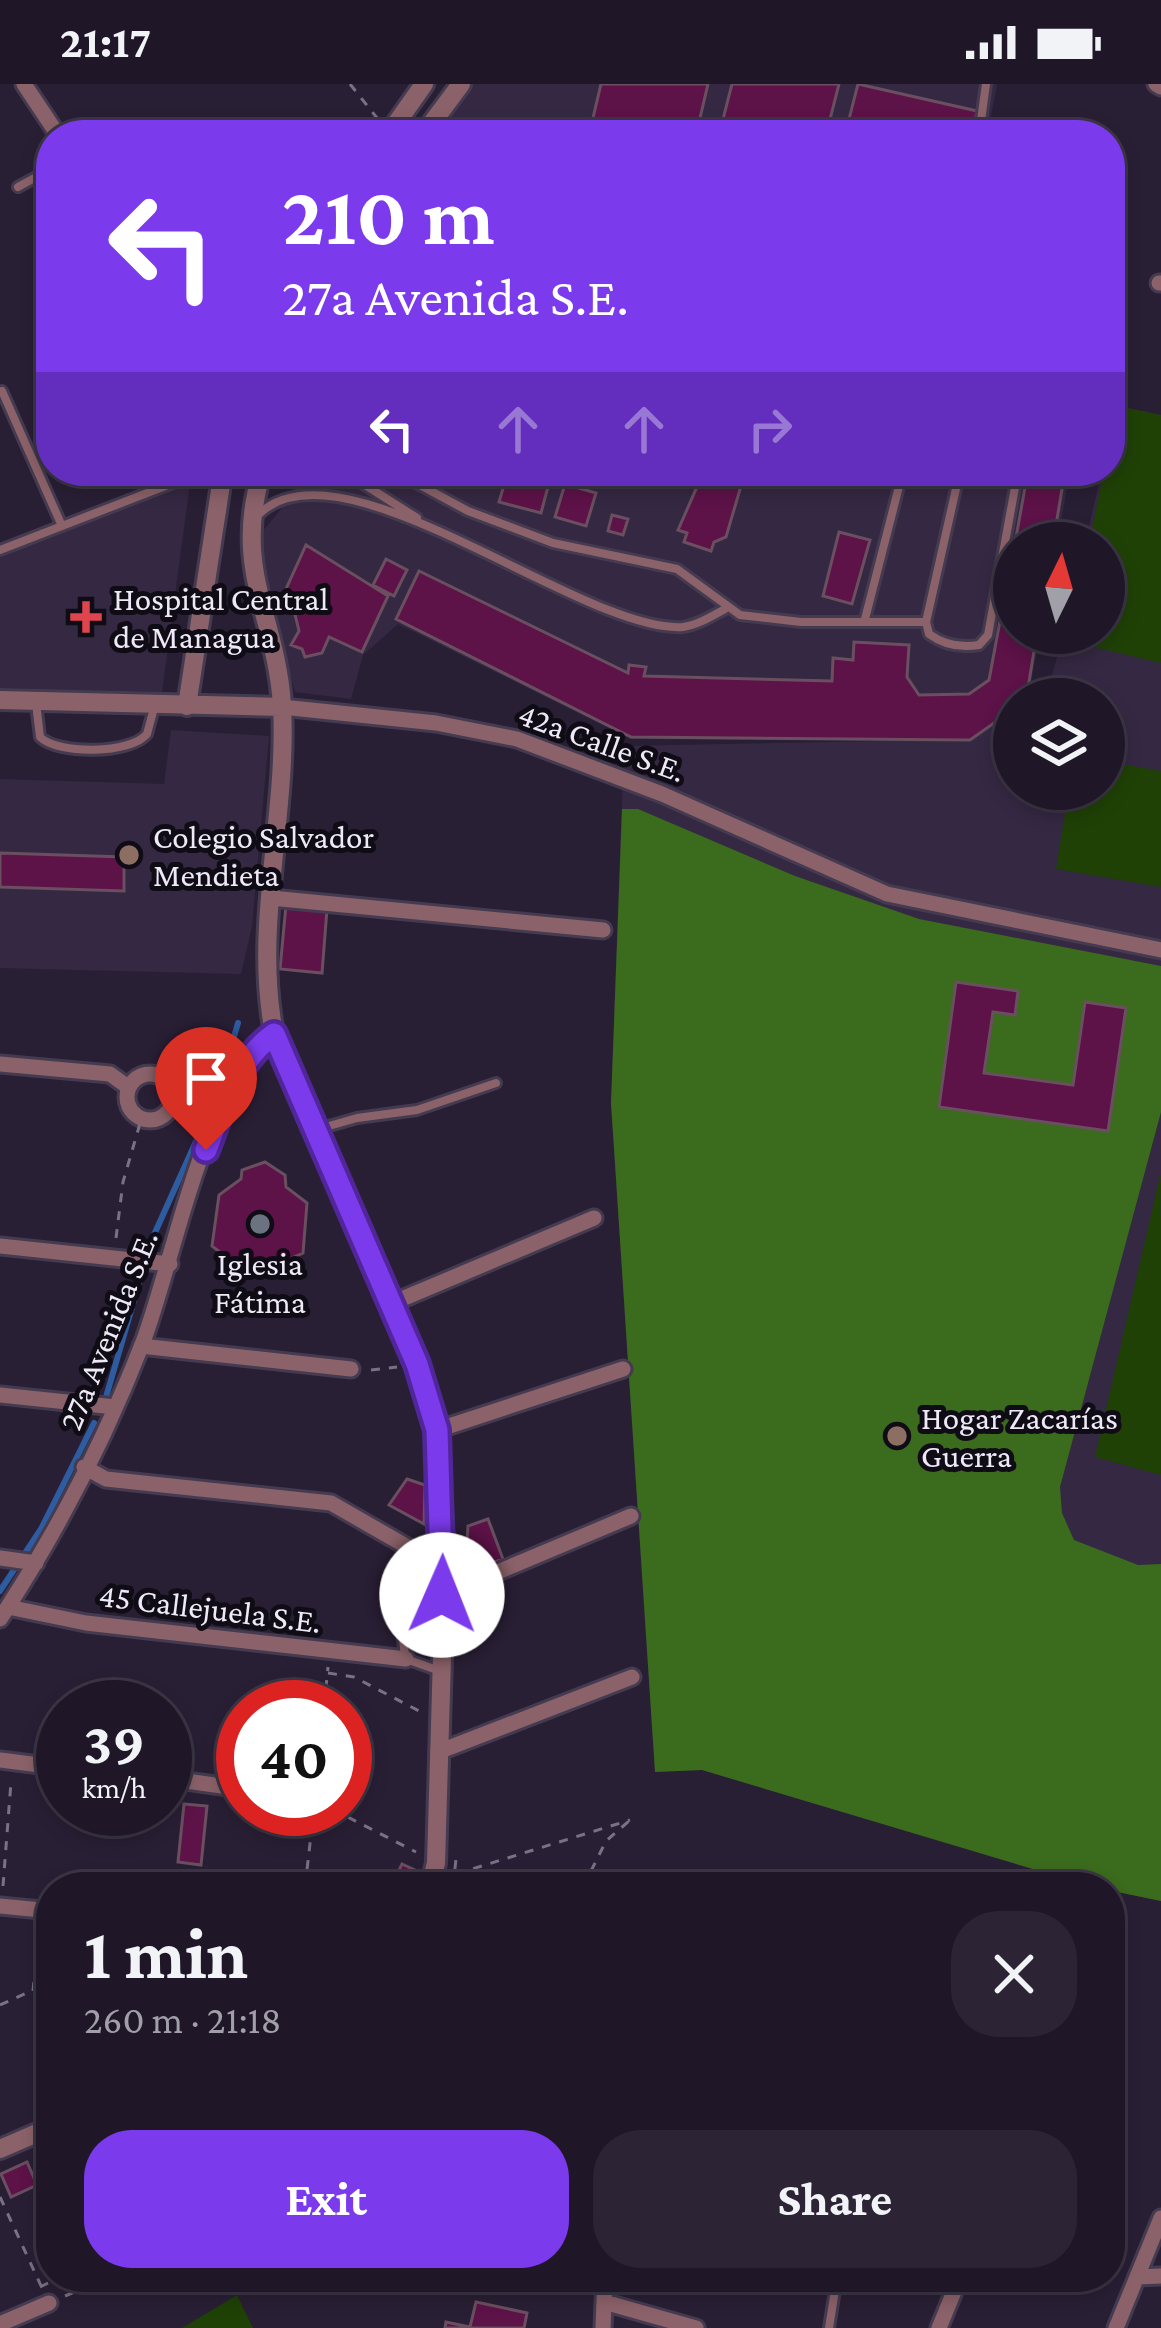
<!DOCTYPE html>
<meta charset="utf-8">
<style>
:root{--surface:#1f1728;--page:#2c2434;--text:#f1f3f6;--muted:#a19fa8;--line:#3c3645;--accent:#7c3aed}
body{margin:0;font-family:"Crimson Pro",serif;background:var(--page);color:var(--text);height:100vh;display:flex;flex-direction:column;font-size:45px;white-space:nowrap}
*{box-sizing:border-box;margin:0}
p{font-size:39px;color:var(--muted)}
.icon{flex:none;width:66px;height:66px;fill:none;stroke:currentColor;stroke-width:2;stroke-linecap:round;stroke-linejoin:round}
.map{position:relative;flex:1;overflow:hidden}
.sheet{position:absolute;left:36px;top:1788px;width:1089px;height:420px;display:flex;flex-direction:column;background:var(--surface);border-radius:48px;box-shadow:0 6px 18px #0003,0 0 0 3px var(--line)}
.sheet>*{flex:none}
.banner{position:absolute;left:36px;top:36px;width:1089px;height:366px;border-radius:48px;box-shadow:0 6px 18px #0003,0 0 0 3px var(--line);background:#7c3aed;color:#fff;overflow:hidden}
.needle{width:78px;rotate:5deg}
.fabs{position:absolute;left:993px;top:438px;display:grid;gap:24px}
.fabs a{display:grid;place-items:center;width:132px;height:132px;border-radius:50%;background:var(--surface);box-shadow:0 6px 18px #0003,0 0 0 3px var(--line);font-size:60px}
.speed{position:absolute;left:36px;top:1596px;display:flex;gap:24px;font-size:60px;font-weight:700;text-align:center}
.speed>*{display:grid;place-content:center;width:156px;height:156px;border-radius:50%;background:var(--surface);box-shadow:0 6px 18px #0003,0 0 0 3px var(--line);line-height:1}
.speed small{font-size:30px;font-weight:400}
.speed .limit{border:18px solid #d22;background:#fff;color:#111}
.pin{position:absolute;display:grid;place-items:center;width:102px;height:102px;color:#fff;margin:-123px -51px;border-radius:50% 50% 50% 0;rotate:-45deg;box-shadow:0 0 12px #0007}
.pin .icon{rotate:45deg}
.me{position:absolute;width:132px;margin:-66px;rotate:1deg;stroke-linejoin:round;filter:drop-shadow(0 0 9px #0008)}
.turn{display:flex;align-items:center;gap:42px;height:252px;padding:0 48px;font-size:54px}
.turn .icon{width:156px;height:156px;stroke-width:2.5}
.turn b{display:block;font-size:84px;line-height:102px}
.lanes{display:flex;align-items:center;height:114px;padding:0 48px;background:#0003;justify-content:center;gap:60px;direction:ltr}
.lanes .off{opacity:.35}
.round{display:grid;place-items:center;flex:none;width:126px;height:126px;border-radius:48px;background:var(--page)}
.headline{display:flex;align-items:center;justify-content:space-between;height:204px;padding:0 48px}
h1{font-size:72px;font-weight:700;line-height:90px}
.cta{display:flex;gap:24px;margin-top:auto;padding:24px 48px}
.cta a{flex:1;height:138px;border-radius:48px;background:var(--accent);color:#fff;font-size:48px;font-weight:700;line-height:138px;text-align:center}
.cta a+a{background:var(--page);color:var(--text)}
.status{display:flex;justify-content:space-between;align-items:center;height:84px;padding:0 60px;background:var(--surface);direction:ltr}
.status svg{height:33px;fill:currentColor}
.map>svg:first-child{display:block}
.built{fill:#352843}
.green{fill:#1f4106}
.forest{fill:#3b6b1c}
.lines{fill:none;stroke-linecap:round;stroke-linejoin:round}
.stream{stroke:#2e5ca1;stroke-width:6}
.building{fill:#5d1248;stroke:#694f5f;stroke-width:3}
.service-casing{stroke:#453b50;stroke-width:14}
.minor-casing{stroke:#453b50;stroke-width:21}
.tertiary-casing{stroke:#453b50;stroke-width:24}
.path{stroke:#797184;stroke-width:3;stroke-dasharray:9 9;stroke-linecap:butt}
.service{stroke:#8c626a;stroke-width:8}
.minor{stroke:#8c626a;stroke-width:15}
.tertiary{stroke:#8c626a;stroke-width:18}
.route-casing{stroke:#51269a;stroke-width:30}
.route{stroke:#7c3aed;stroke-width:21}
.health-dot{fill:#e0444e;stroke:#100c15;stroke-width:4.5}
.education-dot{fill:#8d6e63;stroke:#100c15;stroke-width:4.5}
.worship-dot{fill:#6b7280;stroke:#100c15;stroke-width:4.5}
.labels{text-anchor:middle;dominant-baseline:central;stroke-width:10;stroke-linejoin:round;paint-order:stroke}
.poi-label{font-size:33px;fill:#eee8f7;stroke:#100c15;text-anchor:start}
.street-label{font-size:33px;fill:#eee8f7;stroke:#100c15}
</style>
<div class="status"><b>21:17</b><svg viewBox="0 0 49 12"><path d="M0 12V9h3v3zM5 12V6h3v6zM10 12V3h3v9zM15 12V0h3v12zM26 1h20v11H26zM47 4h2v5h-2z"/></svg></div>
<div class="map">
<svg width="1161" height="2244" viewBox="0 0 1161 2244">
<rect width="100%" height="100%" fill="#291f35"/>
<path class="built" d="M472,0H996L997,2L987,51H442L445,29Z
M1118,322L1161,331V1817L1093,1803L702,1686L655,1688L611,1019L624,662L882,657L631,655L398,540L363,571L351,615L295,608L255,456L288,417L300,387H1070L1057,459H1014V549H1040L1028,615H1014V705H1104V615H1045L1064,549H1104V459H1085L1102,387H1110Z
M190,399L162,608L0,604V462Z
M171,646L269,652L252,842L241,890L0,884V695L164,700Z"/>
<path class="green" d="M1118,322L1161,331V579L1068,557L1070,549H1104V459H1089L1104,387H1110Z
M1104,677L1161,687V803L1056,785L1069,705H1104Z
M1160,1092H1161V1391L1095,1373Z
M237,2211L253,2244H182Z"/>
<path class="forest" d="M622,725H638L795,792L919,835L1161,882V1028L1060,1403L1062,1429L1074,1456L1138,1481L1161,1480V1817L1093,1803L702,1686L655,1688L611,1019Z"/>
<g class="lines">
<path class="stream" d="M153,1153L216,1013L238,939
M106,1313L140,1196
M0,1507L41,1445L94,1339"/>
</g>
<path class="building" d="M601,0H708L696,51H589Z
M732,0H839L826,51H719Z
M858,0L977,27L972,51H845Z
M704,387L738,392L735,400L741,402L726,453L714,458L711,467L684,458L687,449L678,446Z
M1028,387H1065L1053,459H1015Z
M518,392L549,399L541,429L499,418L504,401Z
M565,400L596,409L586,442L555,433Z
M612,431L628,435L623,451L608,447Z
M839,448L870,456L852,520L823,512Z
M306,461L388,512L362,568L329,553L322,569L305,573L302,565L291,561L299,547L293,522L281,516Z
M1014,462V549H1037L1028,604L1022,615H1014V625L970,656L631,653L396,535L419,487L628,589L629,581L646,583L644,592L832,597L833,574L853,576L854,558L909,561L907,593L919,611L969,610L989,596Z
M386,475L407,486L394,512L373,501Z
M0,769L124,773V807L0,803Z
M286,821L327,825L322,889L280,885Z
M956,898L1018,907L1015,931L993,928L984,989L1073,1001L1085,918L1126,924L1108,1047L939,1023Z
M265,1078L285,1091L286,1103L307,1119L303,1169L251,1192L212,1162L219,1111L241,1095L242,1086Z
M407,1395L425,1401L424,1440L389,1421Z
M488,1435L503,1475L465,1489L468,1442Z
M184,1720L207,1722L201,1781L178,1778Z
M402,1780L417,1787L410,1803H391Z
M27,2078L37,2101L11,2113L1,2090Z
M476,2218L527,2229L524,2244H445L446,2238L470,2243Z"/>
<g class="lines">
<defs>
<path id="service" d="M979,51L986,0
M18,103L51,85
M2,307L62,442
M343,387L417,434
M394,387L468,427L553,459L677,485L740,531L801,538H926
M960,387L926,538L929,550C944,561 961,564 979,561L988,551L1018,387
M258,431C340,348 583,550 683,543C698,541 712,532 725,525
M0,466L204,387
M865,535L903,387
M36,619L40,653C58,671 131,670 147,650L154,624
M315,1046L357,1034L417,1026L496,999
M433,1477C398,1495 399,1541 406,1575L440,1587
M923,2193L956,2199
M829,2244L837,2193"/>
<path id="minor" d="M24,0L58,51
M1156,0L1161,3
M1159,199H1161
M282,623L436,639L517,655L662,710L887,810L1161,866
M271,814L603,846
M0,980L110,990L128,1003
M127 1013a23 23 0 1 1 46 0a23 23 0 1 1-46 0Z
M0,1162L170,1180
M390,1220L594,1134
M141,1262L351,1285
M0,1311L115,1323
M437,1346L623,1285
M84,1383L106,1395L331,1419L432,1477
M0,1474L36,1479
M443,1511L631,1432
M8,1523L86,1539L406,1575
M0,1535C56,1450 106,1353 143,1258C174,1176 205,1000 274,949
M438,1668L632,1593
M0,1676L63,1684
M165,1694L243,1705
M0,1822L51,1827
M1137,2193L1161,2192
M604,2218L696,2244
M0,2240L49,2219
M603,2244L605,2193
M939,2244L960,2193
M1116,2244L1161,2134"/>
<path id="tertiary" d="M388,51L424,0
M423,51L461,0
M262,387C232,486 276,530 282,621C288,731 253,840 274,949L417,1280L437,1346L445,1470L436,1779L430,1803
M0,616L282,623
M187,622L223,387
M0,2065L51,2043"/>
</defs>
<use href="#service" class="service-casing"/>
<use href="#minor" class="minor-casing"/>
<use href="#tertiary" class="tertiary-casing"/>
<path class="path" d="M350,0L377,34
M173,1021L199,1030
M116,1154L123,1098L141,1036
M371,1286L397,1283
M328,1589L354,1593L419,1627
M324,1623L328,1583
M332,1725L416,1768
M456,1790L630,1736
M470,1791L494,1803
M3,1802L11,1698
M305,1803L314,1725
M453,1803L456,1775
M583,1803L606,1757L629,1737
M33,1907L39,1843
M0,1921L51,1898
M0,2113L42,2204
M40,2203L60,2193
M65,2212L110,2193"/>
<use href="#service" class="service"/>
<use href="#minor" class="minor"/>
<use href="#tertiary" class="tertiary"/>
</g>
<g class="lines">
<defs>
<path id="route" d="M206,1066C222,1024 237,976 274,950L417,1280L437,1346L442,1511"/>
</defs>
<use href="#route" class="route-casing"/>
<use href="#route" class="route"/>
</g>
<path class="health-dot" d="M80 515h12v12h12v12h-12v12h-12v-12h-12v-12h12z"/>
<g class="education-dot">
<circle cx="129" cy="771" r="12"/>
<circle cx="897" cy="1352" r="12"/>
</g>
<circle class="worship-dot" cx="260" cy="1140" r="12"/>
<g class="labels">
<g class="poi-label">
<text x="113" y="514">Hospital Central<tspan x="113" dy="38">de Managua</tspan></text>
<text x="153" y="752">Colegio Salvador<tspan x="153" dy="38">Mendieta</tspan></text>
<text x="260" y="1179" text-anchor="middle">Iglesia<tspan x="260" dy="38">Fátima</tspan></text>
<text x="921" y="1333">Hogar Zacarías<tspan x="921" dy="38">Guerra</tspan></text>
</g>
<g class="street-label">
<text transform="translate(602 658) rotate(20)">42a Calle S.E.</text>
<text transform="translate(108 1246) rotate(-68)">27a Avenida S.E.</text>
<text transform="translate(210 1524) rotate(7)">45 Callejuela S.E.</text>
</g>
</g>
</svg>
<div class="fabs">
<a><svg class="needle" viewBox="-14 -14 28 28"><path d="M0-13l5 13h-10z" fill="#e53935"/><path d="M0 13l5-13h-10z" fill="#a19fa8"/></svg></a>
<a><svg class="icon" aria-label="layers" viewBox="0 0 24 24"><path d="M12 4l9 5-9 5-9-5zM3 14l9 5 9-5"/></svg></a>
</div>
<div class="speed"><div>39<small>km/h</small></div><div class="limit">40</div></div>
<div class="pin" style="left:206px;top:1066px;background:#d93025"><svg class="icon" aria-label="arrive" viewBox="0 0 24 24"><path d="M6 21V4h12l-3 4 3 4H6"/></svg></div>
<svg class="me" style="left:442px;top:1511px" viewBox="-20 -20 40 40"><circle r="19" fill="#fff"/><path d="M0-13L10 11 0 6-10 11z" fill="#7c3aed"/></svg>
<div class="banner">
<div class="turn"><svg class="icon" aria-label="left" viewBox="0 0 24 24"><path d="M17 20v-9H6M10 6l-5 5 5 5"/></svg><div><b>210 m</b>27a Avenida S.E.</div></div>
<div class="lanes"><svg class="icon" aria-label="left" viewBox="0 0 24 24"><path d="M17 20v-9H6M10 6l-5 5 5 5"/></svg><svg class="icon off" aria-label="ahead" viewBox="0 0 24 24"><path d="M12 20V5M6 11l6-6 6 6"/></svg><svg class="icon off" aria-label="ahead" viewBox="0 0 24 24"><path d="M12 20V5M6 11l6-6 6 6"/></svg><svg class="icon off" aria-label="right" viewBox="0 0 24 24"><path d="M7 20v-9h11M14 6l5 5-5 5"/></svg></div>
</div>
<section class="sheet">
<div class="headline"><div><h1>1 min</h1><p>260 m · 21:18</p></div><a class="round"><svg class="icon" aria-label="close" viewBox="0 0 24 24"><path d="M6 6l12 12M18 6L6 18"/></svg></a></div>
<div class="cta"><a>Exit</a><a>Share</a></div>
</section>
</div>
